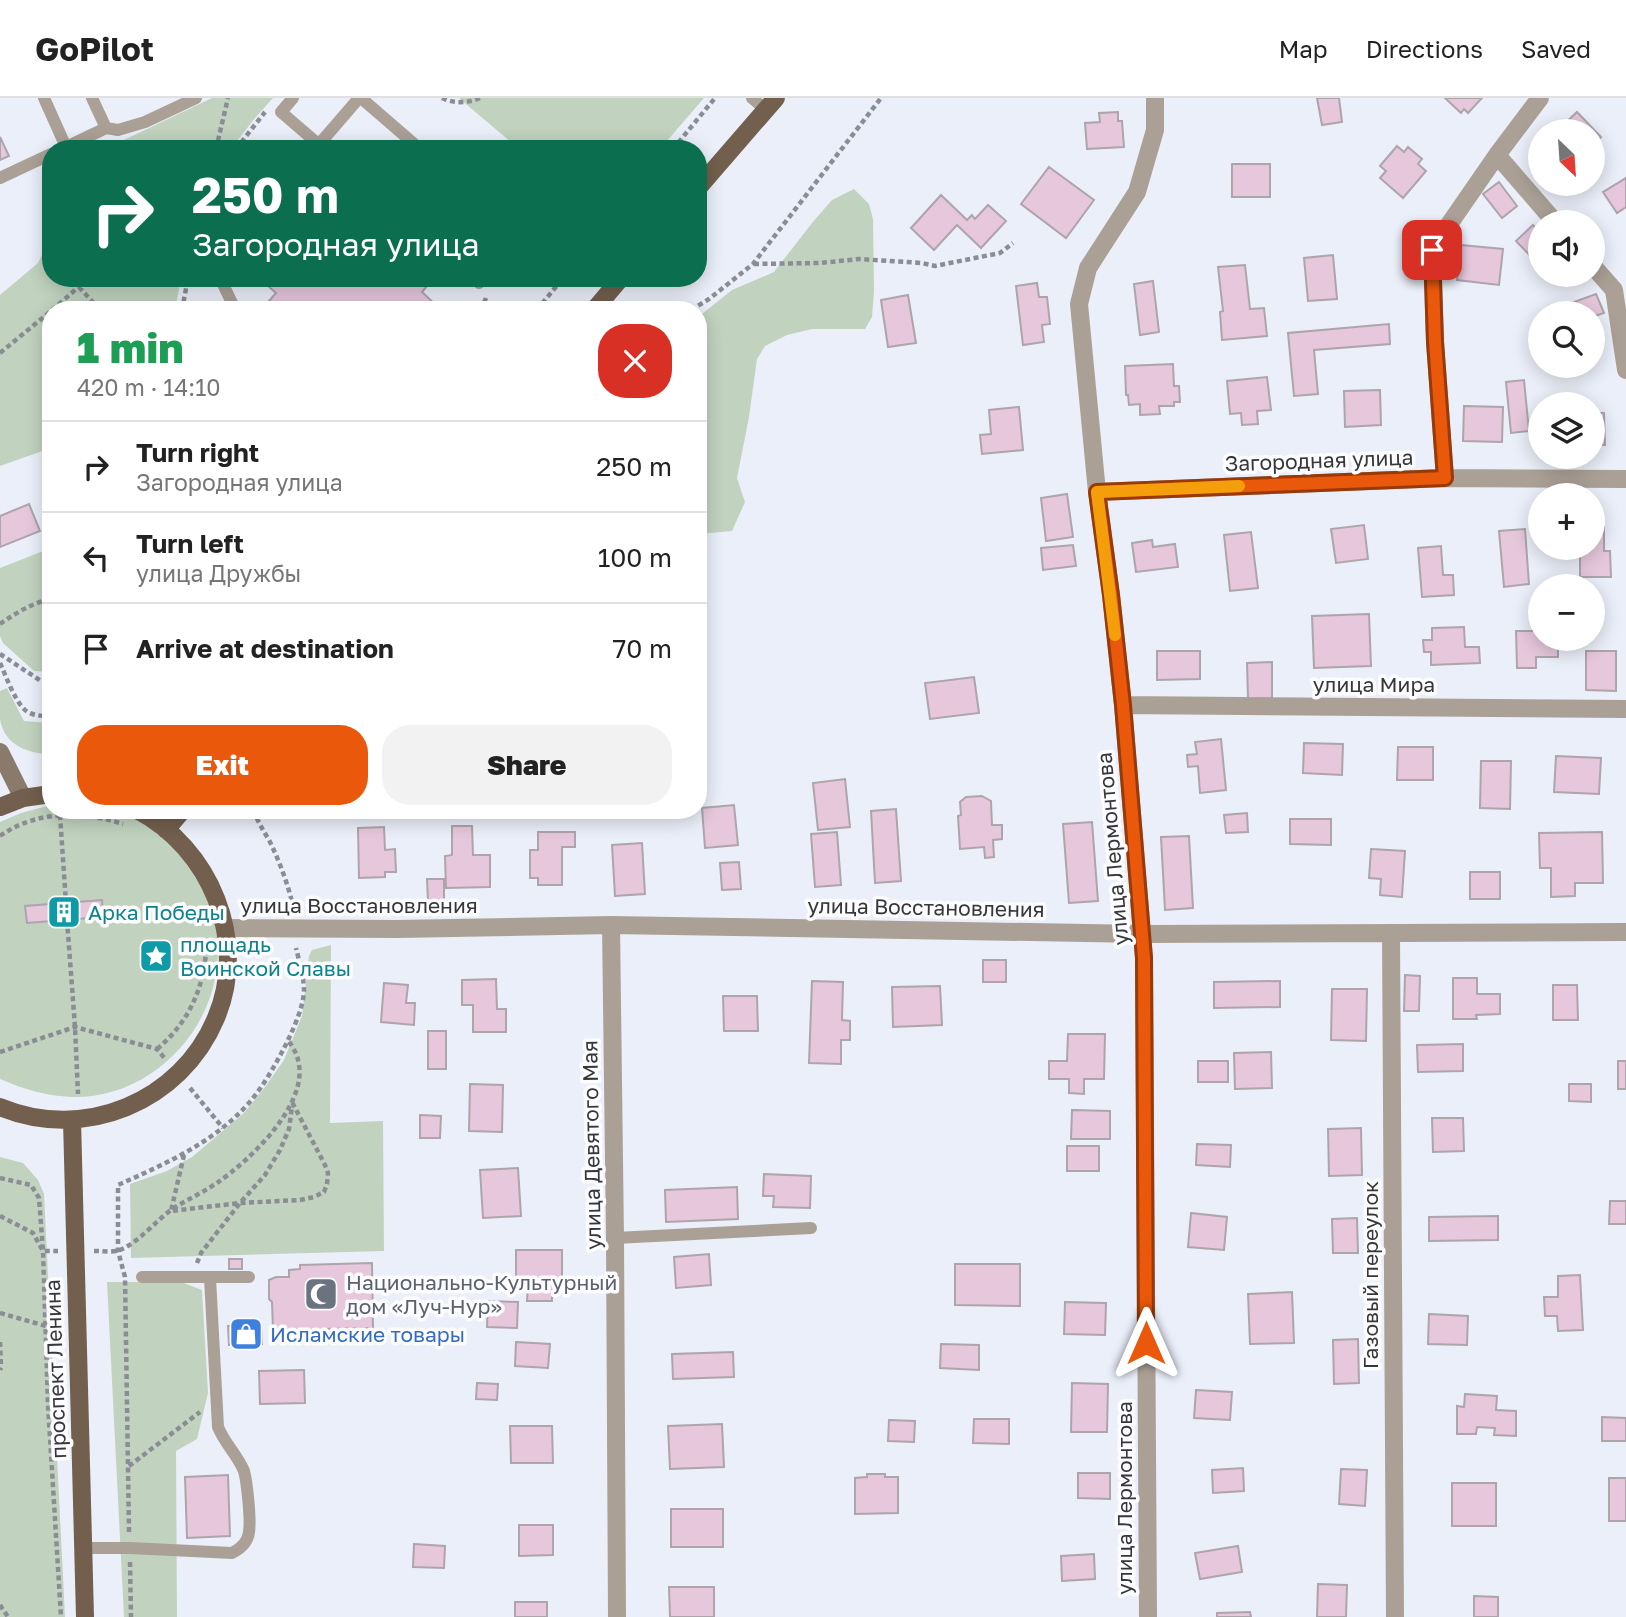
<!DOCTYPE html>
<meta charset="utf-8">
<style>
:root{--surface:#fff;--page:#f2f2f2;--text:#222;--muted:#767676;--line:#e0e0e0;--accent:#ea580c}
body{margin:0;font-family:"Golos Text",sans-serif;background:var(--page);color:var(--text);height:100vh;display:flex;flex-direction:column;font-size:26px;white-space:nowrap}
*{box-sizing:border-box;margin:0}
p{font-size:23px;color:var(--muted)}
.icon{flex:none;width:38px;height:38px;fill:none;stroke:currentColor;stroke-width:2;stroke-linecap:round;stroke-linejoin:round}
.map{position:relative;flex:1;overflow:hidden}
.drawer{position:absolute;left:42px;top:203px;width:665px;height:518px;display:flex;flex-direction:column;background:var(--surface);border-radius:28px;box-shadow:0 4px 18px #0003}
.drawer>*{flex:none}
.hud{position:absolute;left:42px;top:42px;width:665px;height:147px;border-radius:28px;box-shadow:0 4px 18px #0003;background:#0b6e4f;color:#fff;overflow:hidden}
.needle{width:46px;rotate:155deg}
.controls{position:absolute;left:1528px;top:21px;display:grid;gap:14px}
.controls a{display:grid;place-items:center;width:77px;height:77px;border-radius:50%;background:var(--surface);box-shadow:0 4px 18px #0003;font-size:35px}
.pin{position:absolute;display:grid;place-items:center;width:60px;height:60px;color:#fff;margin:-30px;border-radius:14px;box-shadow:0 4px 10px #0006}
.me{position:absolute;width:77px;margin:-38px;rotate:0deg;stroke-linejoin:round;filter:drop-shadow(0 0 5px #0008)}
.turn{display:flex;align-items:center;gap:24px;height:147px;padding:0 35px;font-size:32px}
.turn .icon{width:91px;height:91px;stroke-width:2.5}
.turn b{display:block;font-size:49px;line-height:60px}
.round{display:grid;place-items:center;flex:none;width:74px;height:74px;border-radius:28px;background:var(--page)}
.headline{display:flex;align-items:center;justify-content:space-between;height:119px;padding:0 35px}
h1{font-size:42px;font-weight:800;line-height:52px;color:#1e9e55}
.primary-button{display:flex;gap:14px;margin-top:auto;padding:14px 35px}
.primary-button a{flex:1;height:80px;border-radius:28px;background:var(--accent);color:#fff;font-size:28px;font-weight:800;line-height:80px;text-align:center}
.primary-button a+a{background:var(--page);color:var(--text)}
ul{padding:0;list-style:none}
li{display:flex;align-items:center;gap:21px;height:91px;padding:0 35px;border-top:2px solid var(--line)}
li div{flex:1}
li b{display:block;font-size:26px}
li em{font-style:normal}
header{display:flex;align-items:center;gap:42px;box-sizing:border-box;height:98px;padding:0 35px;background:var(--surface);border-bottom:2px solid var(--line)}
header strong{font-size:33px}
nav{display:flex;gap:38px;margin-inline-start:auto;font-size:24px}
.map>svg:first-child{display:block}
.green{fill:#c1d3bf}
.building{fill:#e6c7dc;stroke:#aea4ab;stroke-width:2}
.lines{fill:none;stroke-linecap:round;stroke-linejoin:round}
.path{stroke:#8a8d93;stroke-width:4.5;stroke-dasharray:5 3.5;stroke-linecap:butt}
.lane{stroke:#aba096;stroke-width:12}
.street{stroke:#aba096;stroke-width:18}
.secondary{stroke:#8a7a6b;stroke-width:18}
.primary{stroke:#725f4d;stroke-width:18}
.route-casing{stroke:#983908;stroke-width:18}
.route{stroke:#ea580c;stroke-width:12}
.slow{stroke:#f59e0b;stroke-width:12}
.labels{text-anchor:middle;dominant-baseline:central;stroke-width:7;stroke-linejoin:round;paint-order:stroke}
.street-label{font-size:21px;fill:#36373b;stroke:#fcfcfe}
.culture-label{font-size:21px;fill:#0d838f;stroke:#fcfcfe;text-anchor:start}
.worship-label{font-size:21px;fill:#5b616d;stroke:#fcfcfe;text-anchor:start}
.shop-label{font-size:21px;fill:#366cbe;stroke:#fcfcfe;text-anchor:start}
</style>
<header>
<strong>GoPilot</strong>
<nav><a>Map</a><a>Directions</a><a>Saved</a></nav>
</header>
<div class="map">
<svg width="1626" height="1519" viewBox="0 0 1626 1519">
<rect width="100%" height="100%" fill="#ebeff9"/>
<path class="green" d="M212,0H273L255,20L231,51H105Z
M460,0H704L660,51H519L460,1Z
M854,91L869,106L873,121L874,193L872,219L865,231H812L787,237L765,248L757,261L749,319L737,380L745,404L732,433L698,436V219L732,192L774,174L812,125L832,102Z
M51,138V180H181L175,212H51V350L0,368V197L38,165Z
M51,450V574L34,573L3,545L0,538V470Z
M7,590L24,623L51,625V656C28,656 4,647 0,621C0,612 0,602 0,593Z
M51,707V712C69,712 97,710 115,712C138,716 166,739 180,756C187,766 196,776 203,786C213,802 218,834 218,853C218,931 151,1001 72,999C46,998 23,991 0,981V724L21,715Z
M331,847L330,1025L383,1023L384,1153L131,1160L130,1086L167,1073L192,1059L244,1015L265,989L284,962L302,918L309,858L312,852Z
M0,1059L23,1065L38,1082L44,1096L65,1519H0Z
M107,1184H181L202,1192L208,1295L197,1341L176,1353L177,1519H124Z"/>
<path class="building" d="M1317,0H1339L1342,24L1322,27Z
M1445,0H1482L1468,15L1464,11L1461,15Z
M1118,14V23H1122L1124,49L1087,51L1085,25L1100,24L1099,15Z
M1577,14L1601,39L1592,48V33H1557Z
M0,39L9,58L0,62Z
M1397,48L1404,54L1408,49L1422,61L1418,66L1426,73L1403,100L1380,80L1386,73L1380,68Z
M1232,66H1270V99H1232Z
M1049,69L1094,102L1066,140L1021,106Z
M1626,80V109L1617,115L1603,94Z
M1499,84L1517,108L1502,120L1483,96Z
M941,97L967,122L972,117L975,121L988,107L1006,123L981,150L957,127L934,152L911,130Z
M1533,127L1540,134V168L1516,143Z
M1461,147L1503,151L1499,187L1457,182Z
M1333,157L1337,201L1308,203L1304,160Z
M1245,167L1250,211L1264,210L1267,238L1222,242L1220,214L1223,213L1218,169Z
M419,180L427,188L422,194L441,212H261L276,195L259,180Z
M1153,183L1159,234L1140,237L1134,186Z
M1037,185L1039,199H1047L1050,226L1042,227L1044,244L1023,247L1016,188Z
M1596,196L1604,215L1592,219V215H1562L1560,209Z
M908,197L916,245L888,249L881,202Z
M1389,226L1390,246L1314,252L1318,296L1294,298L1288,235Z
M1173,266L1174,288H1179L1180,304H1174V308H1159L1160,316L1140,317V306L1129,307L1128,297H1126L1125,268Z
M1267,279L1271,312L1257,313L1258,326L1242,327L1241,315L1230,316L1227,283Z
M1524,282L1529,333L1511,335L1506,284Z
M1380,292L1381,327L1345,329L1344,293Z
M1464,308L1503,309L1502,344L1463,343Z
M1019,309L1023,352L982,356L980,337L991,336L989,312Z
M1592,315H1604L1605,347H1592Z
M1067,396L1073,439L1046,443L1041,400Z
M29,406L40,433L0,449V418Z
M1364,427L1368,461L1336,465L1331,431Z
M1604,429V453H1610L1611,479H1580V450H1592V430Z
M1525,431L1529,486L1504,489L1499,433Z
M1251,434L1258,490L1230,493L1224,437Z
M1152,442L1153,449L1175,446L1178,469L1136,474L1132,445Z
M1073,447L1076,468L1043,472L1041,450Z
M1441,448L1443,477H1453L1454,497L1422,499L1418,450Z
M1369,516L1371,568L1314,570L1312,518Z
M1464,529L1465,549H1479L1480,565L1431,567V554H1424L1423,542H1432V530Z
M1516,533H1540V541H1558V559H1536V570H1517Z
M1157,553H1200V581L1157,582Z
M1586,553H1616V593L1586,592Z
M1272,564V600L1248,601L1247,565Z
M974,579L979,615L930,621L925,585Z
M1221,641L1226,692L1200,695L1198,668L1188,669L1187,657L1197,656L1195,644Z
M1304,645L1343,646L1342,677L1303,675Z
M1398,649H1433V682H1397Z
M1556,658L1601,660L1599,696L1554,694Z
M1481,663H1511L1510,711L1480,710Z
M845,681L850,729L818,732L813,685Z
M982,698L991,703L992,727H1002V741L993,742L994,759L985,760L984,749L960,751L958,718L961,717L960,704L966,699Z
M734,707L738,747L705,750L702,710Z
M896,711L901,783L875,785L871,713Z
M1247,715L1248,734L1226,735L1224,717Z
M1290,721H1331V747L1290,746Z
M1092,724L1098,803L1069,805L1063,726Z
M452,728H472L473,757H490V789L446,790L445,758L452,757Z
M384,729L385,752L395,751L396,774H385V779L359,780L358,730Z
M538,734H575V749H562V787H538V780H530V752H538Z
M837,734L841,787L815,789L811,736Z
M1602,734L1603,785H1575V798L1551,799V770H1540L1539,735Z
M1189,738L1193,810L1165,812L1161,739Z
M642,745L645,796L615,798L612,747Z
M1371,751L1405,753L1402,799L1380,797L1381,781L1369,780Z
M739,764L741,791L722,792L720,765Z
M1470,774H1500V801H1470Z
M427,781H444V804H428Z
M102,802L103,819L27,825L25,808Z
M983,862H1006V884H983Z
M1405,877L1420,878L1419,913H1404Z
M1453,880H1477V896H1500V916L1476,917L1477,921H1453Z
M496,881L497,911H506V934H473V907H462V882Z
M812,883L843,884L842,922L850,923V942H841V966L809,965Z
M1280,883V909L1214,910V884Z
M384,885L408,887L406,905H415L414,927L381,924Z
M1553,887H1577L1578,922H1553Z
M940,888L942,927L893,929L892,889Z
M1332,891H1367L1366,943L1331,942Z
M723,898H757L758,933H724Z
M428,933H446V971H428Z
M1068,936H1105L1104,981H1084V996L1069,995V981H1049V963H1067Z
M1463,946V973L1418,974L1417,947Z
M1271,954L1272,990L1235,991L1234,955Z
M1198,963H1228V984H1198Z
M1618,963H1626V991H1618Z
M470,986L503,987L502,1034L469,1033Z
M1569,986H1591V1004L1569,1003Z
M1072,1012L1110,1013V1041H1071Z
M420,1017L441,1018L440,1040H420Z
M1432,1020H1463L1464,1053L1433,1054Z
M1361,1030L1362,1077L1329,1078L1328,1031Z
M1197,1046L1231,1047L1230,1069L1196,1067Z
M1067,1048H1099V1073H1067Z
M518,1070L521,1118L483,1120L480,1072Z
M764,1076L811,1078L810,1110L773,1109L774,1098H763Z
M737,1089L738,1121L666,1124L665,1092Z
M1610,1103H1626V1126H1609Z
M1191,1115L1227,1119L1224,1152L1188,1149Z
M1498,1118V1142L1429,1143V1119Z
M1357,1120L1358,1155H1333L1332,1121Z
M516,1152H562V1192H552V1203H527L528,1186H516Z
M709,1156L711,1187L676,1190L674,1159Z
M229,1161H242V1171H229Z
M372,1165L373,1230L273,1232L272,1204L269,1201V1182L276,1179H289V1172L300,1171V1167Z
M955,1166H1020V1208L955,1207Z
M1580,1177L1583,1232L1558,1233L1557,1218H1545L1544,1199H1558V1178Z
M1292,1194L1294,1245L1250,1246L1248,1196Z
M488,1203L518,1204L517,1230L487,1229Z
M1065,1204L1106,1205L1105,1237L1064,1236Z
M1429,1216L1468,1218L1467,1247L1428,1246Z
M261,1227L262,1246L229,1247L228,1228Z
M1358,1241L1359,1285L1334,1286L1333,1242Z
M516,1244L550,1246L548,1270L515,1268Z
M941,1246L979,1247V1272L940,1270Z
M733,1254L734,1279L673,1281L672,1256Z
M304,1272L305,1305L260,1306L259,1273Z
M477,1285L498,1286L497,1302L476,1301Z
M1072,1285L1108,1286L1107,1334H1071Z
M1196,1292L1232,1294L1230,1322L1194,1320Z
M1465,1296L1497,1298L1496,1312L1516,1313V1338L1494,1337L1495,1330L1477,1329L1476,1336H1457V1308L1464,1309Z
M1602,1319L1626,1320V1343H1602Z
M974,1321H1009V1346L973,1345Z
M889,1322L915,1323L914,1344L888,1343Z
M722,1326L724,1369L670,1371L668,1328Z
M510,1328H552L553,1365H511Z
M1243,1370L1244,1393L1213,1395L1212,1372Z
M1341,1371L1367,1372L1365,1408L1339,1406Z
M1078,1375H1110V1401L1078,1400Z
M867,1376H885V1379H898V1415L855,1416V1380L867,1379Z
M228,1377L230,1438L187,1440L185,1379Z
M1609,1380H1626V1423H1609Z
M1452,1385H1496V1428H1452Z
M671,1411H723V1449H671Z
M519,1427H553V1457L519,1458Z
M414,1446L445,1448L444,1470L413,1469Z
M1238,1448L1242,1474L1200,1481L1195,1455Z
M1094,1456L1095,1481L1062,1483L1061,1458Z
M1318,1486L1347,1487L1346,1519H1317Z
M669,1489H714V1519H670Z
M1474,1498L1498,1499V1519H1474Z
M515,1504H547V1519H515Z
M1250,1514L1251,1519H1217V1515Z"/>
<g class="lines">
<path class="path" d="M442,0C454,6 468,5 480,0
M216,51L228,0
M236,51L265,14
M673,51L715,0
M754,166L820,165L859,161L922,165L935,168L1000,155L1013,145
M79,189L100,212
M52,212L89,180
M182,212L188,180
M481,212L486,200
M537,212L563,180
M691,212L709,201L753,166L881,0
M0,255L51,213
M0,526C16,515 32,505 51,501
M0,556L41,583L51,586
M0,565C6,578 14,601 24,611C31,618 42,618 51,618
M254,712C257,723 263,732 269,742C280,764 288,787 294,811
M60,717L66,805
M0,738C37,712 82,713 123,726
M67,822L75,929L78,996
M157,951C187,926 203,893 206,854
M0,954L75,929L157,951L166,962
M190,990L223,1030
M184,1057L171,1113L240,1105L300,1102L314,1099L324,1094L327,1086L328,1075L325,1067L292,1004
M0,1080L31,1087L39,1100L43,1153L48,1307L61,1519
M0,1118L33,1135L43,1153H58
M94,1153C101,1153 109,1154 116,1153C133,1150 157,1122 171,1112C186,1102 202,1095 217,1085C250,1062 310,1006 298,962C297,955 292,949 289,943
M197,1165L201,1155L240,1105L265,1077L280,1052L289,1031L292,1008
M0,1215L46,1228
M0,1244L1,1269L0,1272
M129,1368L200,1314
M129,1434L125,1179L118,1153V1087C165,1066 213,1045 248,1006C262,990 273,971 283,952C291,937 304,909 304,892C304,880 299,862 296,850
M130,1464L131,1519
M0,1507L8,1519"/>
<path class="lane" d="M44,0L66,49
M92,0L106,30
M293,0L281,14L324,51
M361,0L420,51
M752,0L766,12
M62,51L106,30L118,32L145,24L196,0
M315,51L359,0
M0,80L51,56
M220,180L233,207L229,212
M474,180L479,185L484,180
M615,1140L811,1130
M142,1179H249
M83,1450H130L232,1455C240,1451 248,1444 249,1434C251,1422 247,1384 244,1373C238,1358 225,1346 218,1329L210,1180"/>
<path class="street" d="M1497,57L1555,124
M1592,167L1614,192L1626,272
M1445,380L1435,244L1432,151L1497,57L1540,0
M1097,394L1445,380L1626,381
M1123,607L1626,611
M611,827L615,1140L617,1519
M225,830L397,831L611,827L1142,836L1626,834
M1391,835L1395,1519
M1148,1519L1144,860L1123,607L1111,497L1097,394L1079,206L1088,170L1137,94L1155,32V0"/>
<path class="secondary" d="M0,654L23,700"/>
<path class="primary" d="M698,90L776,0
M594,212L621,180
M0,709L23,700L51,696
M166,732L183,712
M0,1009C84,1044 181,1004 216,920C249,842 210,750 137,712
M72,1022L85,1519"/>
</g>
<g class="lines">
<defs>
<path id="route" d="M1146,1245L1144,860L1123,607L1111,497L1097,394L1445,380L1435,244L1432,152"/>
</defs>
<use href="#route" class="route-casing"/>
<use href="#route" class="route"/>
<path class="slow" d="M1115,537L1097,394L1239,388"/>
</g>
<defs>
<symbol id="building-square" viewBox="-11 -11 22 22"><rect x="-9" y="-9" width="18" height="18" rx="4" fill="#0f9aa8" stroke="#fcfcfe"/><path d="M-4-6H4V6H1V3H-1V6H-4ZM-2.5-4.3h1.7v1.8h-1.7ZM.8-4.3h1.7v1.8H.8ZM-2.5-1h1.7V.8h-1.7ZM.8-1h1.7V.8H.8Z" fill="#fff"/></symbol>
<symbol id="sight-square" viewBox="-11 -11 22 22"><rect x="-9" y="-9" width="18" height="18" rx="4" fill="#0f9aa8" stroke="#fcfcfe"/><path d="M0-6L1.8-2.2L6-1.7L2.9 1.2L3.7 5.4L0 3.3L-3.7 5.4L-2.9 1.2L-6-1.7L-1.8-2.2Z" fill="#fff"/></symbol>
<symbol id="mosque-square" viewBox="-11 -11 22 22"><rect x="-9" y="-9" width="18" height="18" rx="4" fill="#6b7280" stroke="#fcfcfe"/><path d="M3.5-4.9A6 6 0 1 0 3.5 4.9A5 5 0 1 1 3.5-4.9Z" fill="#fff"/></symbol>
<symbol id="shop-square" viewBox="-11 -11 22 22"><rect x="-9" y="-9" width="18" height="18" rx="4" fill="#3f7fe0" stroke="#fcfcfe"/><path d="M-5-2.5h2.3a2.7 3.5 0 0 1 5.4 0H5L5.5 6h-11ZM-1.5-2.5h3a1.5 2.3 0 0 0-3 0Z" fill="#fff"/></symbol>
</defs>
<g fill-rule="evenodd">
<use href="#building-square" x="45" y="795" width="38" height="38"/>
<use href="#sight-square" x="137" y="839" width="38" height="38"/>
<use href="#mosque-square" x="302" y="1177" width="38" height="38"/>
<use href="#shop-square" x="227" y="1217" width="38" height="38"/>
</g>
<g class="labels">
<g class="street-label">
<text transform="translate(1319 362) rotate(-2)">Загородная улица</text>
<text x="1374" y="586">улица Мира</text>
<text transform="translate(1112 751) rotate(-95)">улица Лермонтова</text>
<text x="359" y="807">улица Восстановления</text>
<text transform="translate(926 809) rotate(1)">улица Восстановления</text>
<text transform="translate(591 1047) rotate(-91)">улица Девятого Мая</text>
<text transform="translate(1370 1177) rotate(-90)">Газовый переулок</text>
<text transform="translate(55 1271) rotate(-92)">проспект Ленина</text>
<text transform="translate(1124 1400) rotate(-90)">улица Лермонтова</text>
</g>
<g class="culture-label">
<text x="88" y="814">Арка Победы</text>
<text x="180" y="846">площадь<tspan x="180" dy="24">Воинской Славы</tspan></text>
</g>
<g class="worship-label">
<text x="346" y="1184">Национально-Культурный<tspan x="346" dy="24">дом «Луч-Нур»</tspan></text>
</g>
<g class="shop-label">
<text x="270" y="1236">Исламские товары</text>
</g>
</g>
</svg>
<div class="controls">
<a><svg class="needle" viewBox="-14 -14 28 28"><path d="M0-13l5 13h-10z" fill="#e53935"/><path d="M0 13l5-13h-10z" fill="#767676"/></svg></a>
<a><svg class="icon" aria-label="sound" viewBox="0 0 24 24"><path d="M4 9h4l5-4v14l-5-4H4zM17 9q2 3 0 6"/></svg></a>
<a><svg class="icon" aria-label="search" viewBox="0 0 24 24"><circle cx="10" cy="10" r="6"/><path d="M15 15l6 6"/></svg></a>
<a><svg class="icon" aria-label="layers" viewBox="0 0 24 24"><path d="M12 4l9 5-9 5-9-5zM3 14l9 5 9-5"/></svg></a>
<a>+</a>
<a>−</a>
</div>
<div class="pin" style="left:1432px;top:152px;background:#d93025"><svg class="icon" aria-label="arrive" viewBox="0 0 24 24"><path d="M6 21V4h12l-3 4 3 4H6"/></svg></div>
<svg class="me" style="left:1146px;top:1245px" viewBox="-20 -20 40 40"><path d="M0-17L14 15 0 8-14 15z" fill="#ea580c" stroke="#fff" stroke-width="4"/></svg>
<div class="hud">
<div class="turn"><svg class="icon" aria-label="right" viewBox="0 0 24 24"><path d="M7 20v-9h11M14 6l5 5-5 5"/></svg><div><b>250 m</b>Загородная улица</div></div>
</div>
<section class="drawer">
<div class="headline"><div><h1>1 min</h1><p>420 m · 14:10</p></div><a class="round" style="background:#d93025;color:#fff"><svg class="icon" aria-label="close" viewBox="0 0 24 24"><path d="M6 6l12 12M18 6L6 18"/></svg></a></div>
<ul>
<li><svg class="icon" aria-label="right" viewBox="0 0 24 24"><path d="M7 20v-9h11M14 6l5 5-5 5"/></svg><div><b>Turn right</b><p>Загородная улица</p></div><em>250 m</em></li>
<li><svg class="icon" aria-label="left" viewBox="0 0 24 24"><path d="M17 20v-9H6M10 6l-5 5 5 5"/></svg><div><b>Turn left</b><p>улица Дружбы</p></div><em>100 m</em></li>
<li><svg class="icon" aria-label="arrive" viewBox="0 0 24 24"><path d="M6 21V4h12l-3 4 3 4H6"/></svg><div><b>Arrive at destination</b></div><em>70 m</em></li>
</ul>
<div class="primary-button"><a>Exit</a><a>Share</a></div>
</section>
</div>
